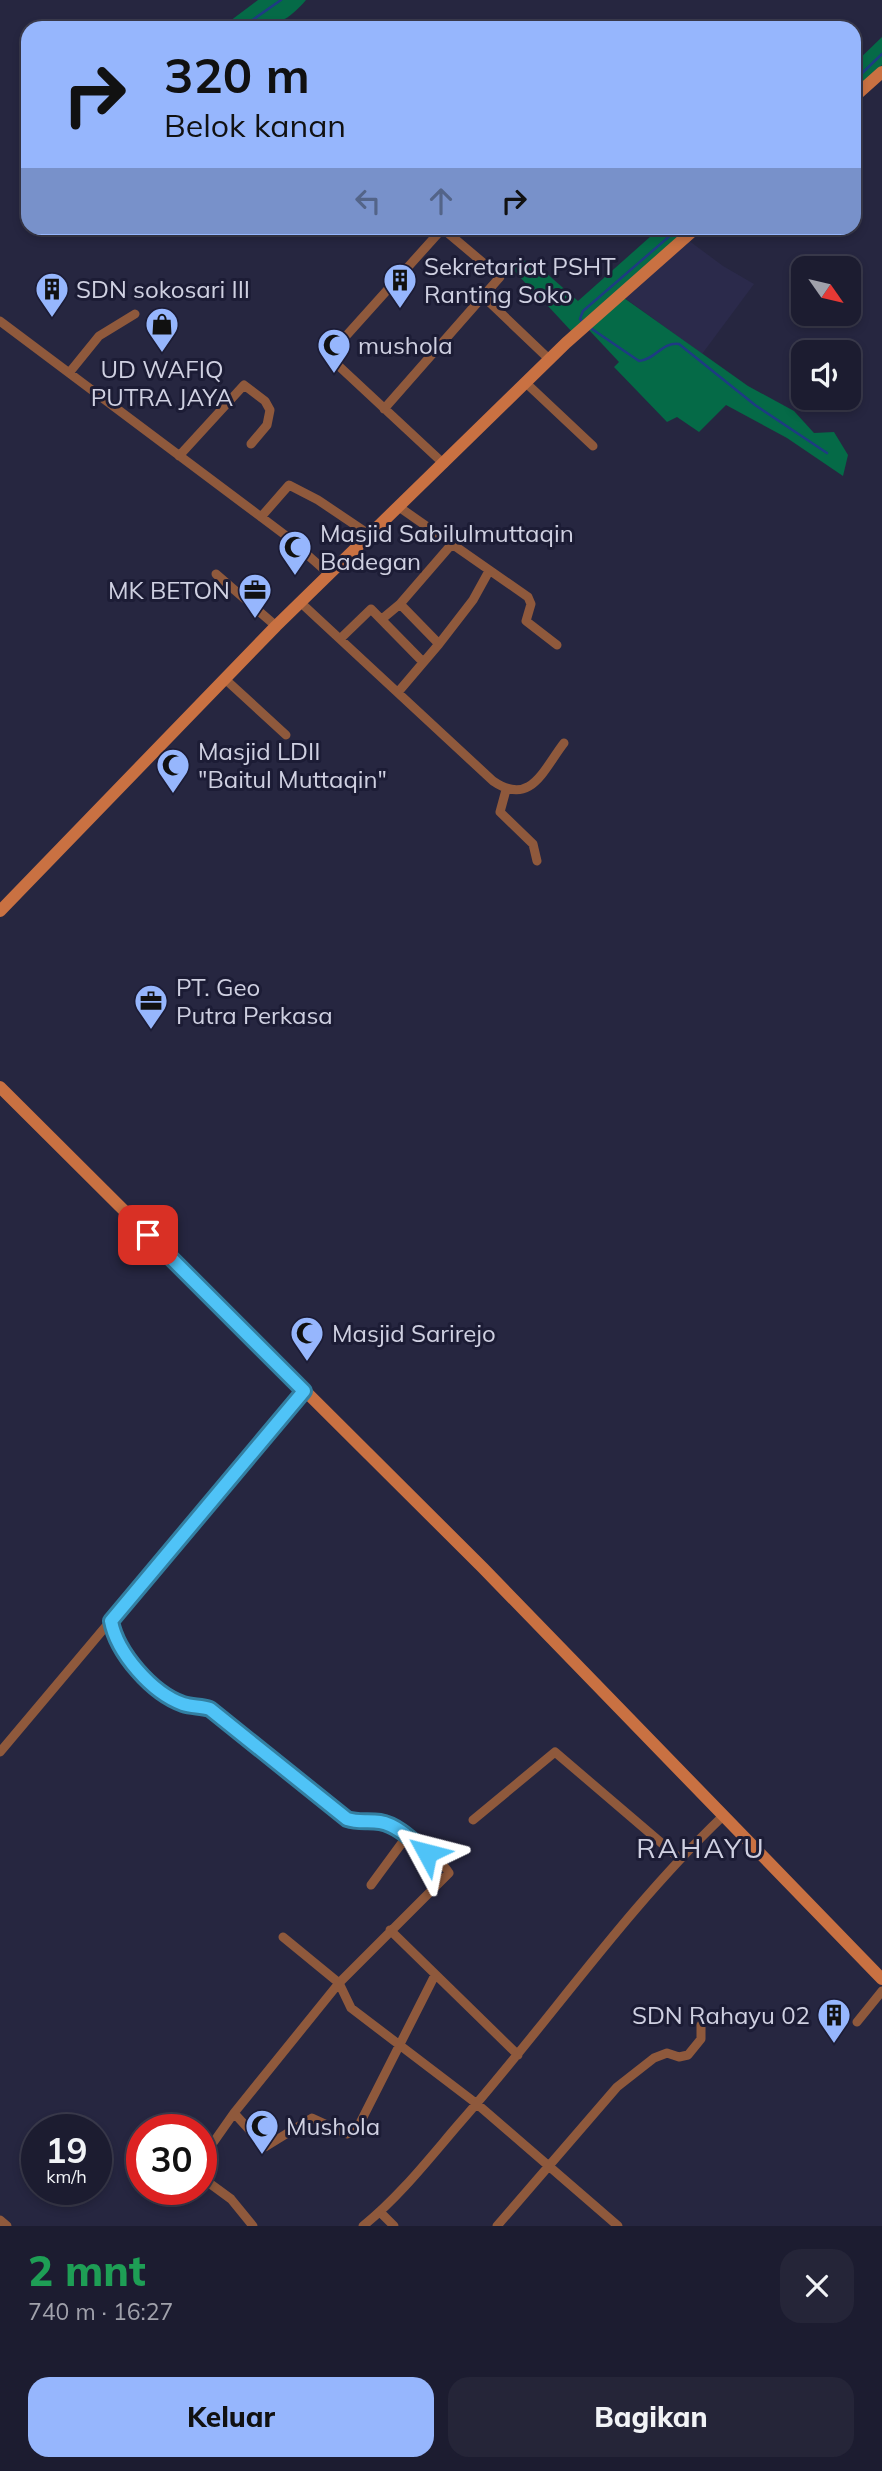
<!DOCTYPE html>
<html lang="id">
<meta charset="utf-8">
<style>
:root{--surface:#1c1c30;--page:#252538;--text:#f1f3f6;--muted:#a0a1ab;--line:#3a3a4c;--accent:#96b6fd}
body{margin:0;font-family:Mulish,sans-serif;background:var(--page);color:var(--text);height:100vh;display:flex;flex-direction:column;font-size:26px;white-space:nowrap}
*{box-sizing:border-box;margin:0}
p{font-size:23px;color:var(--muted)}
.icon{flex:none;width:38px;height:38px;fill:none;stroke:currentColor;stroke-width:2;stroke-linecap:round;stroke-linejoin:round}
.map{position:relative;height:2226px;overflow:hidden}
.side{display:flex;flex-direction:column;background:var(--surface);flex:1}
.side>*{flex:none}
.guide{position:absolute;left:21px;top:21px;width:840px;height:214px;border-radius:21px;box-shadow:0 4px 10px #0003,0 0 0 2px var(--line);background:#96b6fd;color:#111;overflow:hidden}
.needle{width:46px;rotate:124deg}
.buttons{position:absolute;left:791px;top:256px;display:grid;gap:14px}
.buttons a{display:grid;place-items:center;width:70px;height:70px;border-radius:14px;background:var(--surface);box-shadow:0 4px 10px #0003,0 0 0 2px var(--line);font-size:35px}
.speed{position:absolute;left:21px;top:2114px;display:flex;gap:14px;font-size:35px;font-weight:700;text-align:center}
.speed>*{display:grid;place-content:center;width:91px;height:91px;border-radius:50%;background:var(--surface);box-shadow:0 4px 10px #0003,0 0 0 2px var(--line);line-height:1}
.speed small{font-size:18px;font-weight:400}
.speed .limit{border:10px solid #d22;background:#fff;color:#111}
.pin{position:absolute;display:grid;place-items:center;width:60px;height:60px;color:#fff;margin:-30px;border-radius:14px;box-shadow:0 4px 10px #0006}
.me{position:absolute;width:77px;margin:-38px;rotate:308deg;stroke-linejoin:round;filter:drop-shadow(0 0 5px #0008)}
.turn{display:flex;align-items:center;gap:24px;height:147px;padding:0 28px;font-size:32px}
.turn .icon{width:91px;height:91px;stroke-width:2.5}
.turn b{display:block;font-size:49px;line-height:60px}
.lanes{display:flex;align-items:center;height:66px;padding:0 28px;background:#0003;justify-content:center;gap:35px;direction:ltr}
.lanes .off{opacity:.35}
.round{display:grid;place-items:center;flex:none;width:74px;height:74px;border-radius:21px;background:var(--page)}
.headline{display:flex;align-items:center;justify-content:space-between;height:119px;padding:0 28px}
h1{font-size:42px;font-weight:800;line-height:52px;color:#1e9e55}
.button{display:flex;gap:14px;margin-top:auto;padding:14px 28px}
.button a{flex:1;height:80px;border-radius:21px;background:var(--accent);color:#111;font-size:28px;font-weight:800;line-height:80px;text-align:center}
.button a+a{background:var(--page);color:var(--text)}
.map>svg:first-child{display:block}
.built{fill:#2b2a4b}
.forest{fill:#056a47}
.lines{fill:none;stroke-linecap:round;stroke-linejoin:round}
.stream{stroke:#1e3b83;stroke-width:2.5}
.street{stroke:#8f593c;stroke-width:9}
.secondary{stroke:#c97142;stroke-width:12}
.route-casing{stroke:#337fa1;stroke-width:18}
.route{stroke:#4fc3f7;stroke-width:12}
.labels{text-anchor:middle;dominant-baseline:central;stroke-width:6;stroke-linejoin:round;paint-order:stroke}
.poi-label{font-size:24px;fill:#cfd0e1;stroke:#1c1c35;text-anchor:start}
.quarter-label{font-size:28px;letter-spacing:2px;fill:#cfd0e1;stroke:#1c1c35}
</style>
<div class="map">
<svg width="882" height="2226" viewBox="0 0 882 2226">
<rect width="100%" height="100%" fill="#262640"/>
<path class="built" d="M688,240L723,266L754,284L702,354L625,298Z"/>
<path class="forest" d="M258,0H306C284,26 268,28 236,28L230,21Z
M882,37V65L854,91V64Z
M660,228H690L573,333L535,292L526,301L521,295L529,287L509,265L519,259L536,264L578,301Z
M624,298L748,386L794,411L814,433L834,432L848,455L843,476L787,438L726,405L699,432L677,417L667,422L614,367L619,362L589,330Z"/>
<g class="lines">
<path class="stream" d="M241,28L281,0
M854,81L882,54
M584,323L580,319L583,311L679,228
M589,327L639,361C655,360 663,341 679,344L755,405L827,453"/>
<path class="street" d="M443,228L328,356L444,464
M484,297L550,360
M0,321L285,535L329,574
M69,373L99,336L135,314
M526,383L593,446
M384,409L500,277L442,228
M179,456L244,385L265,401L270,410L267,425L251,444
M399,507L528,597L531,604L526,621L557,645
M261,517L289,485L318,500L370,535
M216,574L276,626
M300,602L493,781C531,807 543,770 564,743
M382,619L400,604
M340,639L371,609L423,662
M439,644L473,600L489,571
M225,679L286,735
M399,691L439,644L400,604L451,545
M506,790L500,812L533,844L537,861
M111,1621C117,1654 151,1691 182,1704C191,1707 201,1706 210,1709L347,1819C360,1823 369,1820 381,1822C396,1825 442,1860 449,1873L339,1983L234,2113L265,2147L312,2118L347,2134L356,2131L435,1975
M0,1752L304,1391
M473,1820L555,1752L679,1858
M371,1885L407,1836
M390,1930L518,2055
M283,1937L339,1983L351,2008L477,2104L618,2226
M857,2022L882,1991
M201,2160L234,2113
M201,2177L231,2199L253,2226
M380,2212L394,2226
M0,2220L7,2226
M363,2226C399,2197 428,2160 458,2125C548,2023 624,1911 722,1817
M497,2226L617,2087L654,2058L667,2053L679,2057L688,2055L701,2039V2025"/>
<path class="secondary" d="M854,97L882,72
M0,911L276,626L566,343L696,228
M0,1087L483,1568L882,1979"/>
</g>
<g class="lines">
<defs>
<path id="route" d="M148,1235L304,1391L111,1621C117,1653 152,1693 183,1704C192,1707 201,1706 210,1709L347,1819C359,1823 368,1820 380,1822C398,1825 414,1842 427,1853"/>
</defs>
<use href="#route" class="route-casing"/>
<use href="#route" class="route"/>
</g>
<defs>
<symbol id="building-pin" viewBox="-11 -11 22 30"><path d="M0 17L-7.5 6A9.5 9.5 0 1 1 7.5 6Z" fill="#96b6fd" stroke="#1c1c35"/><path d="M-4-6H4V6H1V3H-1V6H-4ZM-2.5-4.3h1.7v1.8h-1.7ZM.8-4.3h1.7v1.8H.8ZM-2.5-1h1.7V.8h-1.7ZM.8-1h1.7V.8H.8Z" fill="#111"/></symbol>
<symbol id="shop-pin" viewBox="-11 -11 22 30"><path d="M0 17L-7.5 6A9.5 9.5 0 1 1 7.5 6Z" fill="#96b6fd" stroke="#1c1c35"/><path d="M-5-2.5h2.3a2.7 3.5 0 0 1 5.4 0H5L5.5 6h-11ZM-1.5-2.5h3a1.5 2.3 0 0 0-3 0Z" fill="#111"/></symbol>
<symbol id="mosque-pin" viewBox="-11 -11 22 30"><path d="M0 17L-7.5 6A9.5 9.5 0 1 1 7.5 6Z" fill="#96b6fd" stroke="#1c1c35"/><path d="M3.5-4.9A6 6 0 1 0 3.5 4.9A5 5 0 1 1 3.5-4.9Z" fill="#111"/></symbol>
<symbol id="office-pin" viewBox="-11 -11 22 30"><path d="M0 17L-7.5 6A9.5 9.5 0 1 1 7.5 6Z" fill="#96b6fd" stroke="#1c1c35"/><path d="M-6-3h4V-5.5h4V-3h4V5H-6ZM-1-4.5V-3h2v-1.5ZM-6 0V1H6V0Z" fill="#111"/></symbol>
</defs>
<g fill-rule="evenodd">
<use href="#building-pin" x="381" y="261" width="38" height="52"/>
<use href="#building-pin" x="33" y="270" width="38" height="52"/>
<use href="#shop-pin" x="143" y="305" width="38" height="52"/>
<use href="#mosque-pin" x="315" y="326" width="38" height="52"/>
<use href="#mosque-pin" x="276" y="528" width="38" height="52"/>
<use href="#office-pin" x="236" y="571" width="38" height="52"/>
<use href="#mosque-pin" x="154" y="746" width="38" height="52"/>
<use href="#office-pin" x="132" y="982" width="38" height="52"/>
<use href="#mosque-pin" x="288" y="1314" width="38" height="52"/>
<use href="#building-pin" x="815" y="1996" width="38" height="52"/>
<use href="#mosque-pin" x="243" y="2107" width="38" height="52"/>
</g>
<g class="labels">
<g class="poi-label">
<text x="424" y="266">Sekretariat PSHT<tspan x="424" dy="28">Ranting Soko</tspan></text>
<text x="76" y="289">SDN sokosari III</text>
<text x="358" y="345">mushola</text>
<text x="162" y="369" text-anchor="middle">UD WAFIQ<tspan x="162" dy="28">PUTRA JAYA</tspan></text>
<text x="320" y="533">Masjid Sabilulmuttaqin<tspan x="320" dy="28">Badegan</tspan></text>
<text x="230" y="590" text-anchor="end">MK BETON</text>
<text x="198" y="751">Masjid LDII<tspan x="198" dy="28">"Baitul Muttaqin"</tspan></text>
<text x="176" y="987">PT. Geo<tspan x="176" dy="28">Putra Perkasa</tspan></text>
<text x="332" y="1333">Masjid Sarirejo</text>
<text x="810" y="2015" text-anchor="end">SDN Rahayu 02</text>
<text x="286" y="2126">Mushola</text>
</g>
<g class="quarter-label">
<text x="701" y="1847">RAHAYU</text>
</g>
</g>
</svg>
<div class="buttons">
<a><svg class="needle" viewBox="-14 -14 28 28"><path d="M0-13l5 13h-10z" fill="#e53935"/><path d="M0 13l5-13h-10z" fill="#a0a1ab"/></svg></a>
<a><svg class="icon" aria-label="sound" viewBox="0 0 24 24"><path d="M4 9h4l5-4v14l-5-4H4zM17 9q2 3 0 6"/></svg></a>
</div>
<div class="speed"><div>19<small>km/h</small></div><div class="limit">30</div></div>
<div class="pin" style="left:148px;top:1235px;background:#d93025"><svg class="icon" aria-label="arrive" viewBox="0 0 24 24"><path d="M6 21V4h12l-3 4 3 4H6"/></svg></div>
<svg class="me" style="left:427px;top:1853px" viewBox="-20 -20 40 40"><path d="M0-17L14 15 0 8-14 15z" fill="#4fc3f7" stroke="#fff" stroke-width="4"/></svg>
<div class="guide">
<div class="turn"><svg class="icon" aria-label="right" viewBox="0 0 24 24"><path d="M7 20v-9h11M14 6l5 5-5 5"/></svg><div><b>320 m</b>Belok kanan</div></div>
<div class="lanes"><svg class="icon off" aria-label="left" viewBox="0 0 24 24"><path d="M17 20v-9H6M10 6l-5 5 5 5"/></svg><svg class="icon off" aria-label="ahead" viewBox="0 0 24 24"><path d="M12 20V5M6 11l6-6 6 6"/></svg><svg class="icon" aria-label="right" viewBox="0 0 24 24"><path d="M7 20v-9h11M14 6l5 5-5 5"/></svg></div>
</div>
</div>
<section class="side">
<div class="headline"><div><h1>2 mnt</h1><p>740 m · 16:27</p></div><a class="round"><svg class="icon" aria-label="close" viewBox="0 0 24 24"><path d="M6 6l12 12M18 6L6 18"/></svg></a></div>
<div class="button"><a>Keluar</a><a>Bagikan</a></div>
</section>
